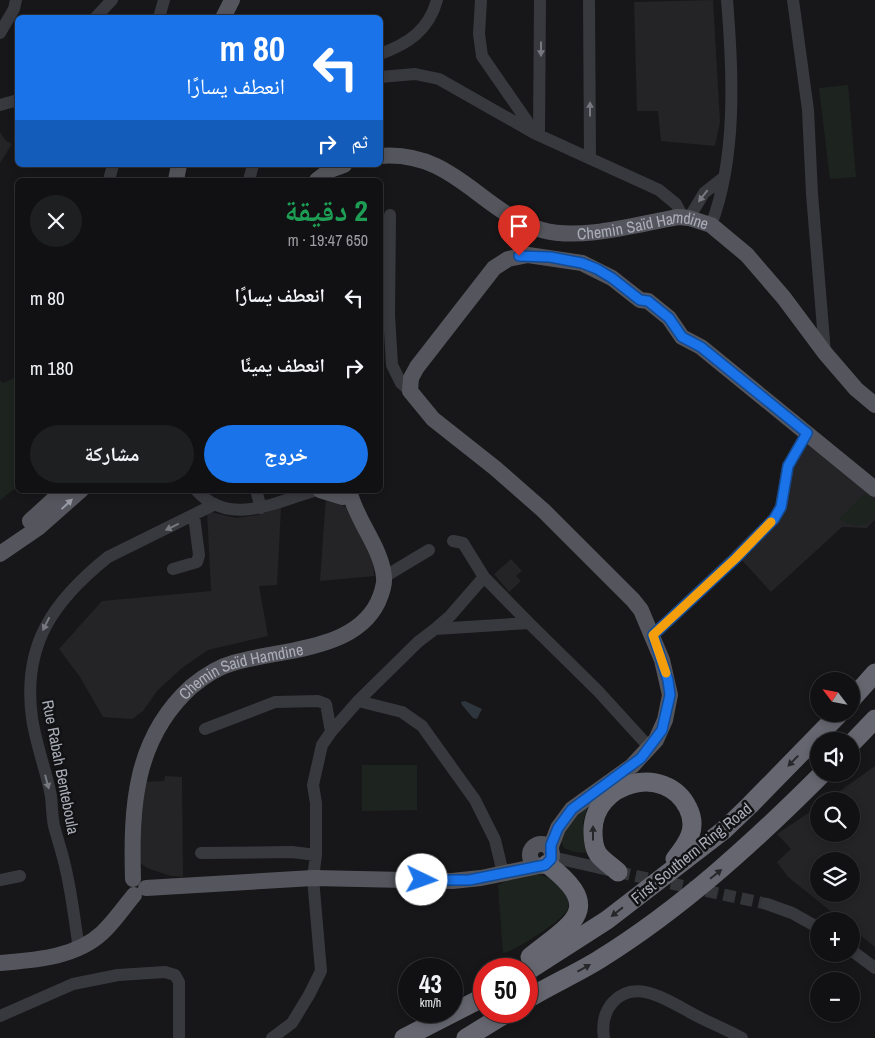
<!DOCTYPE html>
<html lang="ar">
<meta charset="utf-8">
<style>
:root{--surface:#111113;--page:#1e1f21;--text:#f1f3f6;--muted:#9c9da0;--line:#303133;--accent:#1a73e8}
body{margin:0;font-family:"Archivo Narrow","Noto Naskh Arabic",sans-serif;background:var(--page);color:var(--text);direction:rtl;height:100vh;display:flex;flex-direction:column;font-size:19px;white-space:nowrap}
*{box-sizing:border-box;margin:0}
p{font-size:16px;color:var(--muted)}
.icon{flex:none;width:28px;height:28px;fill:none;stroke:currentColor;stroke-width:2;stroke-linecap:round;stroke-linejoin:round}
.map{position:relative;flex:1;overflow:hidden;direction:ltr}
.drawer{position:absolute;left:15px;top:178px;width:368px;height:315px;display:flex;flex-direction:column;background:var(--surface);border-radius:8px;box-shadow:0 2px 8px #0003,0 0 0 1px var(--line);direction:rtl}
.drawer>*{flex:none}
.hud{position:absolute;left:15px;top:15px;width:368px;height:152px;border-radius:8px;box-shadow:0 2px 8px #0003,0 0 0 1px var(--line);direction:rtl;background:#1a73e8;color:#fff;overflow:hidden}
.needle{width:32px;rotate:302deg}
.buttons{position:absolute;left:810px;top:672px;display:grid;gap:10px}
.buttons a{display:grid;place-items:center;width:50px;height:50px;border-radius:50%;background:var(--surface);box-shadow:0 2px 8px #0003,0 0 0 1px var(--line);font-size:25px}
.speed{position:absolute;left:398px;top:958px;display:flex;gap:10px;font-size:25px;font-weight:700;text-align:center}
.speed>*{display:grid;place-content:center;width:65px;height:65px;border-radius:50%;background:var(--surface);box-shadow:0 2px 8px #0003,0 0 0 1px var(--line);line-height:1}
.speed small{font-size:12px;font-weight:400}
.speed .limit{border:8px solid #d22;background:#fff;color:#111}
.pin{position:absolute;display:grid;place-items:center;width:42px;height:42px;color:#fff;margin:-51px -21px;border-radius:50% 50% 50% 0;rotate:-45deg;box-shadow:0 0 5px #0007}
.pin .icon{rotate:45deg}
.me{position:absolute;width:55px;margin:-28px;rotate:93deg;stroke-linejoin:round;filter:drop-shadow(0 0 4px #0008)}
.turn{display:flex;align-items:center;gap:18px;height:105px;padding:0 15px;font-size:22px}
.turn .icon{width:65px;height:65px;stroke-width:2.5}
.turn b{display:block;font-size:35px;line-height:42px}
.then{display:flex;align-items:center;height:48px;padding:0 15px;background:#0003;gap:10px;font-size:19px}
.round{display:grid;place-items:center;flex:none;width:52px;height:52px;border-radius:26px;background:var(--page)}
.overview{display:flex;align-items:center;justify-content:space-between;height:85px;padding:0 15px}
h1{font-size:30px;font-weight:700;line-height:38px;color:#1e9e55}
.cta{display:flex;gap:10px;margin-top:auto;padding:10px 15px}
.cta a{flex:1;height:58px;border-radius:30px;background:var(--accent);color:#fff;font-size:20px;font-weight:700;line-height:58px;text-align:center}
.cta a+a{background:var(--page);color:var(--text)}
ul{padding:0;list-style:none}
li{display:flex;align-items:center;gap:15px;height:70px;padding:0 15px}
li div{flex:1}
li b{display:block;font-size:19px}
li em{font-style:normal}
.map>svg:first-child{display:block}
.built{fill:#242326;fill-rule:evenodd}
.green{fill:#1d241f}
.water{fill:#2e353d}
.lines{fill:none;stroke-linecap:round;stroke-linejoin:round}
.minor-tunnel{stroke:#343539;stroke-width:12;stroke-dasharray:12 6;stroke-linecap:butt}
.minor{stroke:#38393e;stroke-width:12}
.major{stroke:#55565d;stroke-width:16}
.highway{stroke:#65666f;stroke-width:19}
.oneway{fill:#777981}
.oneway2{fill:#999ca6}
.oneway3{fill:#27272b}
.route-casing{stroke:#114b97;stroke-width:12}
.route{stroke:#1a73e8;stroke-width:9}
.slow{stroke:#f59e0b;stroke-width:9}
.labels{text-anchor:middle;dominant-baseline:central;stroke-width:5;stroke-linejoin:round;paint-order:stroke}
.street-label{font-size:16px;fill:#aaadb8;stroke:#121214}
</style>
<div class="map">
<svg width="875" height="1038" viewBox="0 0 875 1038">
<rect width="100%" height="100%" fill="#171719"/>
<path class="built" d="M713,0L720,122L715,146L661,141L658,111H637L634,2Z
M0,132L5,140L12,144L0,163Z
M809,440L875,493V519L867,528L842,527L771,592L740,558L774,524L791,466Z
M326,497L346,507L350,512L352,520L373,555L374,576L320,581Z
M281,508L277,585L259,586L268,636L208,650L182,668L157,691L143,711L132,719L103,717L80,677L59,649L102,601L211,591L207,511L236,518L257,515Z
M511,559L522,571L516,576L521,581L509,592L494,574Z
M875,766V947L851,928V921H843L788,877L777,862L791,849L777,834L819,806V834H851V801H826ZM819,861H851V894H819Z
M165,776L182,777L183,877L171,876L147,868L139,862V782L164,781Z"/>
<path class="green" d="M848,85L856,177L830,179L819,88Z
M17,377V487L0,500V380L3,383Z
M865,493L875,500V517C865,529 851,527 839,519Z
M362,765H417V810L362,811Z
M590,800L583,821L589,853L574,852L564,848L560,838L566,826Z
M533,873L559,880L569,902C568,906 568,911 565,913C557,923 514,952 503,953L498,885L515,877Z"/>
<path class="water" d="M465,701L482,709L477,719L473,718L462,705L461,702Z"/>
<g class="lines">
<path class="minor-tunnel" d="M618,872L767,904"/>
<path class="minor" d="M481,0L479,34L482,56L527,121L531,131
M589,0L590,158
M793,0L808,110L812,194L825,353
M95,18L112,0
M159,18L164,0
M0,33L14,9L16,0
M380,54C408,44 429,30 437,0
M380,77L415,74L439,79L534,133L659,190L676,204L683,217
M0,105L18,100
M539,135L540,0
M109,180L113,165
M249,180L253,165
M390,215L389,315L392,365L401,383L410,391
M689,218L704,193L723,178
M711,225C737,158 733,72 727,0
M196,490C231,529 278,500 318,490
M256,490L261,508
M453,541L463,543L484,577L529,623
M173,569L197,562L199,555L194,516
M384,577L429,550
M435,629L450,616L484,577
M653,635L735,558L774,519L781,507L788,466L807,433
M358,701L402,712L422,726L475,800L495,840L503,873
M205,729L275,702L318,701L326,704L331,732
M201,853L292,852L316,855
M552,857L613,871
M0,880L20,876
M767,904L792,913L819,928
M79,949C75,923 72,896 66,870C63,855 58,841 54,826C52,816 52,806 51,796C46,770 36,745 32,718C22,645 53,601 108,557L215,504
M851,950L875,968
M0,1016L73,984L118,975L165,972L175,975L179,982V1038
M272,1038L292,1023L309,995L321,971L313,878L316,855V803L313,785L322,745L331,732L358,701L418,642L435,629L529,623L598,691L650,748
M604,1038C602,1025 604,1012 613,1002C637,976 673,1004 697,1016C712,1024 728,1030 742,1038"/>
<g class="major">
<path d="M223,18L232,0"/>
<path id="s1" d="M380,156C454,150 481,213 542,230C582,241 638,224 678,217L689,218L711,225L747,255L784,298L825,353L856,389L875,405"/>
<path d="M176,180L179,165"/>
<path d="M317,180L330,170L344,165"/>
<path d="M320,490L343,497"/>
<path d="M30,521L64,490"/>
<path d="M0,554L38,528L81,490"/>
<circle cx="541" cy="855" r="11"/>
<path d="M550,849L558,828L572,809L632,766L656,740L665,720L670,695L662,660L641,610L633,600L544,511L495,468L433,419L410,391L411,378L417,367L494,268L508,259L528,255L582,263L612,278L640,300L648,301L669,318L682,337L701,347L875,489"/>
<path id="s2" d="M133,879C131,807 134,739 191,687C203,677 218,667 233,663C279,649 354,652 378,602C381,595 385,586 384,577C381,546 356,521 349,490"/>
<path d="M146,888L313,878L452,881L481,878L539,866"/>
<path d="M0,963C34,960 75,958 102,933C114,922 124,907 134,895"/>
</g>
<path class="highway" d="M851,700L875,673
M851,744L875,719
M618,872C612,866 603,861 598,854C594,848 593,839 593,832C592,782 666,762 688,808C698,828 688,843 675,859
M530,957C572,923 606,909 547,864
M526,972L607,920L724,830L750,805L839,714
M526,1000C550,985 576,974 600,959C682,908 754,842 822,774
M404,1038L484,997
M466,1038L510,1011"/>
</g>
<defs><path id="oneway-solid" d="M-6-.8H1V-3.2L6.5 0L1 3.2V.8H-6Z" transform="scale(1.25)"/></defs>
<g class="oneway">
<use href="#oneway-solid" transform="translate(541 49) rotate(90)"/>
<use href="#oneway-solid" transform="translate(590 109) rotate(-90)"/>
<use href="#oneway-solid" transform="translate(703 196) rotate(128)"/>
<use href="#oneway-solid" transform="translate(172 527) rotate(154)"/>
<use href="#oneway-solid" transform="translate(46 624) rotate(117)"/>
<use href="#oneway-solid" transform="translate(47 782) rotate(75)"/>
</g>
<use class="oneway2" href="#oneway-solid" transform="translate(67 504) rotate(-43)"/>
<g class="oneway3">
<use href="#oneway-solid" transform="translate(793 761) rotate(134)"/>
<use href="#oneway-solid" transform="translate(593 833) rotate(-90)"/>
<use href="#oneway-solid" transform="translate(716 874) rotate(-39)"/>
<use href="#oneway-solid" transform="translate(617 912) rotate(142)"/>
<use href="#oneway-solid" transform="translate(584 968) rotate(-29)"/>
</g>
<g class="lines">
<defs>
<path id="route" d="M422,880H469L545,865L551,859V845L558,828L572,809L641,758L662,730L670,695L668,680L653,635L736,558L774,519L781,507L788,466L807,433L701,347L682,337L669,318L648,301L640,300L612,278L597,269L582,263L550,257L519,256"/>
</defs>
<use href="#route" class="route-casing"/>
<use href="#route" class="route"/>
<path class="slow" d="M666,673L653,635L736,558L771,522"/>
</g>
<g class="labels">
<g class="street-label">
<text stroke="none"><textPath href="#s1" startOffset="284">Chemin Saïd Hamdine</textPath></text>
<text stroke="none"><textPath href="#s2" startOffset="261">Chemin Saïd Hamdine</textPath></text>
<text transform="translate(61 767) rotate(79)">Rue Rabah Benteboula</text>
<text transform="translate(691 853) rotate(-39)">First Southern Ring Road</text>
</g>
</g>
</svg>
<div class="buttons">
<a><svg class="needle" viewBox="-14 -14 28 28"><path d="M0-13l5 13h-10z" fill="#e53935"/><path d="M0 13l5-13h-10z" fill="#9c9da0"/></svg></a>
<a><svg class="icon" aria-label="sound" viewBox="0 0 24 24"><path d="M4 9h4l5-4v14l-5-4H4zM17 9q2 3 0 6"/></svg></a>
<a><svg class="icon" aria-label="search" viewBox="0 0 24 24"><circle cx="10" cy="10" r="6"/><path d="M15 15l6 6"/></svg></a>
<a><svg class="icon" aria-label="layers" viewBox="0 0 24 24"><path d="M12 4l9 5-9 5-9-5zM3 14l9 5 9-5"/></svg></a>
<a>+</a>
<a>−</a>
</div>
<div class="speed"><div>43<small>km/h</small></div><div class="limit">50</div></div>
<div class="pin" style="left:519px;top:256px;background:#d93025"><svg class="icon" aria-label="arrive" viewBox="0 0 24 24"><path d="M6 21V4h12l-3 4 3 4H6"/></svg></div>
<svg class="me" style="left:422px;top:880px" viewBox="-20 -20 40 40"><circle r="19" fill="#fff"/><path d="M0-13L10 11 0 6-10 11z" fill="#1a73e8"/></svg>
<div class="hud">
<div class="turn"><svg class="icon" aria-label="left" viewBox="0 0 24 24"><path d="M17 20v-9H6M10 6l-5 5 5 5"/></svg><div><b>80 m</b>انعطف يسارًا</div></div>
<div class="then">ثم<svg class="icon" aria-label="right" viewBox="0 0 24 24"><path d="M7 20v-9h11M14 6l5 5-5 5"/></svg></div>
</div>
<section class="drawer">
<div class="overview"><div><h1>2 دقيقة</h1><p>650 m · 19:47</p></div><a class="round"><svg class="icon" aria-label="close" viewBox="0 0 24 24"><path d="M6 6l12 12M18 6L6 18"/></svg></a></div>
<ul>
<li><svg class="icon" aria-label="left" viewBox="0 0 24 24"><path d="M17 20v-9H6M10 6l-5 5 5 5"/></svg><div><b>انعطف يسارًا</b></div><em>80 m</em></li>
<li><svg class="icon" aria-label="right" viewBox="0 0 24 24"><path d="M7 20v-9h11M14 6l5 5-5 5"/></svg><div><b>انعطف يمينًا</b></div><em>180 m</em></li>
</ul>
<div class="cta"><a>خروج</a><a>مشاركة</a></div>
</section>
</div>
